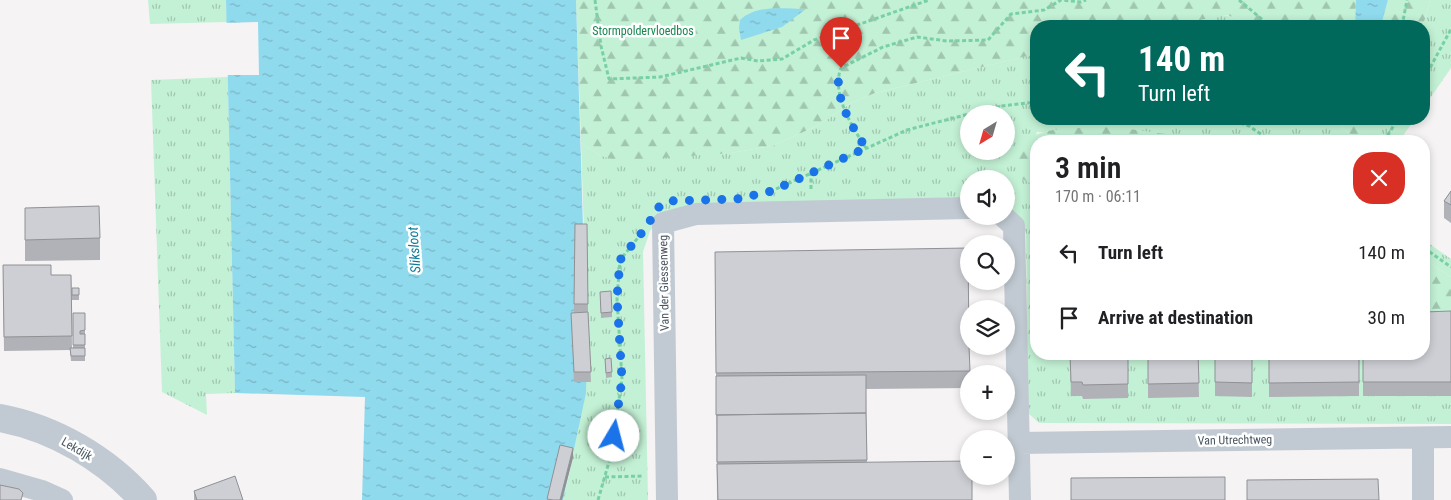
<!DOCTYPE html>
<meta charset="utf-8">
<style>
:root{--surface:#fff;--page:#f2f2f2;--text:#202124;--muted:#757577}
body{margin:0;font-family:"Roboto Condensed",sans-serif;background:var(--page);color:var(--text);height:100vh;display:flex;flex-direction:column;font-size:19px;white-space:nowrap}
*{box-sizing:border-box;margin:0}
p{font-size:16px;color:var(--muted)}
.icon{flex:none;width:28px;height:28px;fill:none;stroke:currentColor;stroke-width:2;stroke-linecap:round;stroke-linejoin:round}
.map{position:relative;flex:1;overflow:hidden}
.sheet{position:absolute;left:1030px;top:135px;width:400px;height:225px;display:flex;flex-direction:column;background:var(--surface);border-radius:20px;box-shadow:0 2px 8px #0003}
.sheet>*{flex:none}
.guide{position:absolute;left:1030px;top:20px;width:400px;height:105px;border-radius:20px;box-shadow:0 2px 8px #0003;background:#00695c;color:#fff;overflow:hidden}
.needle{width:32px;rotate:217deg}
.fabs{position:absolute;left:960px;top:105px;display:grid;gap:10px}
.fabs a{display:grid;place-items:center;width:55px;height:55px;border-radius:50%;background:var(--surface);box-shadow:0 2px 8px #0003;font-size:25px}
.pin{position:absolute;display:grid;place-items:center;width:42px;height:42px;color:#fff;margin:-51px -21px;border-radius:50% 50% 50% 0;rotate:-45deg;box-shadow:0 0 5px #0007}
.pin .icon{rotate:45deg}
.me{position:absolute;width:55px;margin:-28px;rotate:8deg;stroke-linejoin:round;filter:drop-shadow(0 0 4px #0008)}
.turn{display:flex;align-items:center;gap:18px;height:105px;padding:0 25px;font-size:22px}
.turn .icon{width:65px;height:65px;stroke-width:2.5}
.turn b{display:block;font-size:35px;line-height:42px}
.round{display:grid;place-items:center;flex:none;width:52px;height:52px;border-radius:20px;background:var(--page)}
.overview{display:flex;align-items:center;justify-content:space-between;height:85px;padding:0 25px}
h1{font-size:30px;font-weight:600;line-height:38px}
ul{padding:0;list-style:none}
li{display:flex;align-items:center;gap:15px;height:65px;padding:0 25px}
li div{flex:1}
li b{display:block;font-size:19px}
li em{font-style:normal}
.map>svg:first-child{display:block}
.grass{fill:url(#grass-tufts);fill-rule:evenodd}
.forest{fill:url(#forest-firs)}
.water{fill:url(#water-ripples)}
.pier{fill:#f5f3f3}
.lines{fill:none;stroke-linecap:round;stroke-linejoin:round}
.path{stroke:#7ad0a6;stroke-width:3;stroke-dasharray:4 2.5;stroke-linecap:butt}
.minor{stroke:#c1cad2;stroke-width:22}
.tertiary{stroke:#c1cad2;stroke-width:28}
.wall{fill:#b0b2b7}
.shaded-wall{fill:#909195}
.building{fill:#cdcfd5;stroke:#909195}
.route{stroke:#1a73e8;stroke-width:9;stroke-dasharray:0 16.2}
.labels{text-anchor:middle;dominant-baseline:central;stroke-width:5;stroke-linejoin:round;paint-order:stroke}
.park-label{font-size:12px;fill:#17864f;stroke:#fff}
.street-label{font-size:12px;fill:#4a5661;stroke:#fff}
.water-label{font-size:14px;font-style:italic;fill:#0c7c9b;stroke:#fff}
</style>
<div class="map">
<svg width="1451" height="500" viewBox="0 0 1451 500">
<defs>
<pattern id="grass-tufts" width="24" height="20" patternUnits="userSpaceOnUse" patternTransform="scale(1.25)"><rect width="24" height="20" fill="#c3f1d5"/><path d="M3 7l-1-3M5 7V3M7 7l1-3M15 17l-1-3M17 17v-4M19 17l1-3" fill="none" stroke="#a0c6b0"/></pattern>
<pattern id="forest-firs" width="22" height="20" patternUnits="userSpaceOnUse" patternTransform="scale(1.25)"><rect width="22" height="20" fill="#c3f1d5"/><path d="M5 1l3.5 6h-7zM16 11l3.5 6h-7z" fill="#a0c6b0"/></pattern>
<pattern id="water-ripples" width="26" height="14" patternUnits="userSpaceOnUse" patternTransform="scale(1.25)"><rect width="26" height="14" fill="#90daee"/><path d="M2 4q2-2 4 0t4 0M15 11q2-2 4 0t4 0" fill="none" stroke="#78b4c4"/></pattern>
</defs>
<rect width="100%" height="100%" fill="#f5f3f3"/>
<path class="grass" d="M148,0H226L227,22L150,24Z
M1430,0H1451V68L1424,107L1423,26Z
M1217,15C1229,15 1241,18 1249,26H1166Z
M1036,54V119H1335C1343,129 1348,136 1361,137L1381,119H1415L1399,141H1206L1195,138L1037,132L1020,177L1036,186V354H1424V306L1451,324V424L1039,423L1028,413L1026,233L1020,218L1006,208V179H969V200L660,219L650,231L643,252L648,500H563L572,462L587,322L581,143L601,156L731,153L772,146L819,125L851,103L875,93ZM969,114H1006V151H969Z
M228,77L235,393L206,394L207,415L162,392L151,80Z
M1424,240L1451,259V277L1424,259Z"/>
<path class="forest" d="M576,0H1356L1355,26H1249L1244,21L1227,15L1166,26H1036V54L875,93L851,103L819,125L772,146L731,153L619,161L601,156L581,143Z
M1388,0H1430L1423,26H1381Z
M1335,119H1381L1362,137C1348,136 1343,129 1335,119Z
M1115,127L1195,138L1206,141H1036V186L1020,178L1014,149C1038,123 1082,129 1115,127Z
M1424,259L1451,277V324L1424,306Z"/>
<path class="water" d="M226,0H576L587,356L586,393L563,500H362L365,397L235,393Z
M1356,0H1388L1381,26H1355Z
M806,9L782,27L741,40L739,28L740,20C757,4 784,9 806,9Z"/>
<path class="pier" d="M258,22L259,75H226L224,23Z"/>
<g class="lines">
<path class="path" d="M595,0L601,46L609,79L660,77L741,58L758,61L782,59L814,40L929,0
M1239,0L1270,26
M1402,26L1407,0
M1424,79L1451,29
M970,114L1001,106L1036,102
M1228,119L1249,126L1271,141
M1384,141L1398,119
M866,148C852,127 831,93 841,68L883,47L917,37L947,41L988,40L1011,14L1044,10L1061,0L1081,2L1086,0
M776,189L907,130L969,114
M811,189V173
M1424,248L1451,267
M605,477L644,476
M598,500L611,455L622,379L617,299L620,260L641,234"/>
<path class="minor" d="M1003,216L1014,226L1020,500
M1423,438V500
M1019,443L1451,437
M0,479L42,491L62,500
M667,500L663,223L696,214L969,208"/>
<path class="tertiary" d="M0,418C54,428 107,459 143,500"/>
</g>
<path class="wall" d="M1451,191V223L1444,218V201Z
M25,208L100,238V260L25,261Z
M575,224H587L588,312L591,382H574L571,313H574Z
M715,252L970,371V374H969V388L866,389L867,462L717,500Z
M3,265L51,275H71L72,348H73V313H85V361H71L70,350L4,351Z
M72,288H79V300H72Z
M600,292L612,312V317L601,318Z
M1451,311V396H1363V354Z
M1070,354H1128V398L1083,399L1082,396H1071Z
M1148,354H1198L1199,397L1148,398Z
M1215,354H1252V397L1215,396Z
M1269,354H1359V396L1269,397Z
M611,358L612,377L606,378L605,359Z
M194,491L243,500H194Z"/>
<path class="shaded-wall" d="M573,448V458L562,500H560Z"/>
<path class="building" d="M1451,191V205L1444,201Z
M99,206L100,238L25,240V208Z
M575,224H587L588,304H574Z
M968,248L969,346L970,371L716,373L715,252Z
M3,265H51V275H71L72,336L4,337Z
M72,288H79V295H72Z
M611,291L612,312L601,313L600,292Z
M1451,311V382H1363V354H1424V312Z
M588,312L591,372H574L571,313Z
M73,313H85V330L80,331V334H85V345H73Z
M70,348H85V356H71Z
M1070,354H1128V384L1083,385L1082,382H1071Z
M1148,354H1198L1199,383L1148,384Z
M1215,354H1252V383L1215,382Z
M1269,354H1359V382L1269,383Z
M611,358L612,372L606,373L605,359Z
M866,375V413L716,415V376Z
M866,413L867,460L717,462V415Z
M560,445L573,448L560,500H553L547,499Z
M969,461V476H972V500H718L717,464Z
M235,476L243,500H197L194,491Z
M1225,477V500H1071V478Z
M1378,479L1379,500H1247V480Z
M0,485L19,489L23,493L21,500H0Z"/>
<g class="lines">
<path class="route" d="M614,436L622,379L617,298L620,260L648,225L656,209L668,201L737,199L772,191L866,148C852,127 831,93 841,68"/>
</g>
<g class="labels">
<g class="park-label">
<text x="643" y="31">Stormpoldervloedbos</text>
</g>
<g class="street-label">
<text transform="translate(664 283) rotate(-91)">Van der Giessenweg</text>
<text transform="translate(1235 440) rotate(-1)">Van Utrechtweg</text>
<text transform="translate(77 449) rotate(30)">Lekdijk</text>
</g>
<g class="water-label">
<text transform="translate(414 250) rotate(-94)">Sliksloot</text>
</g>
</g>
</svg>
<div class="fabs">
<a><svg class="needle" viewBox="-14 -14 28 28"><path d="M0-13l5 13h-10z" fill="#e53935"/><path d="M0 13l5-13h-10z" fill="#757577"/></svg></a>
<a><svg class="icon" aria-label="sound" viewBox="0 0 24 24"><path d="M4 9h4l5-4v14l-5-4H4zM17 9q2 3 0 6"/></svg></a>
<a><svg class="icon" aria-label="search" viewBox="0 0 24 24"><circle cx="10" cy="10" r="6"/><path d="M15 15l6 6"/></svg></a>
<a><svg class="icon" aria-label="layers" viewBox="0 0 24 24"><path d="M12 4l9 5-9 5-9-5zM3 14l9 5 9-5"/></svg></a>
<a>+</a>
<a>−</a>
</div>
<div class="pin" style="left:841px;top:68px;background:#d93025"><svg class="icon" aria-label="arrive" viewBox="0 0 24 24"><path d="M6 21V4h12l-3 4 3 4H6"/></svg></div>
<svg class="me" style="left:614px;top:436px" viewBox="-20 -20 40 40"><circle r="19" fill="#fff"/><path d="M0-13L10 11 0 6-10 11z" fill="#1a73e8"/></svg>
<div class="guide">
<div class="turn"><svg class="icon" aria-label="left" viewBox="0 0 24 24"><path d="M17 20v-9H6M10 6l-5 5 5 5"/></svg><div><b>140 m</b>Turn left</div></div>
</div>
<section class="sheet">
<div class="overview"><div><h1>3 min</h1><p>170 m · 06:11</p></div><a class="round" style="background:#d93025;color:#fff"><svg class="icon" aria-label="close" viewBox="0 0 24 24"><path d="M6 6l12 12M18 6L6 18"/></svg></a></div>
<ul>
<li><svg class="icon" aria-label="left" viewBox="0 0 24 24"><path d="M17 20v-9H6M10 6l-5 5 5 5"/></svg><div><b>Turn left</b></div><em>140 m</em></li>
<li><svg class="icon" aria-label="arrive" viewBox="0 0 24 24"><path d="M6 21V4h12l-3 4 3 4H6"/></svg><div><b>Arrive at destination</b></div><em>30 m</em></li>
</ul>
</section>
</div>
